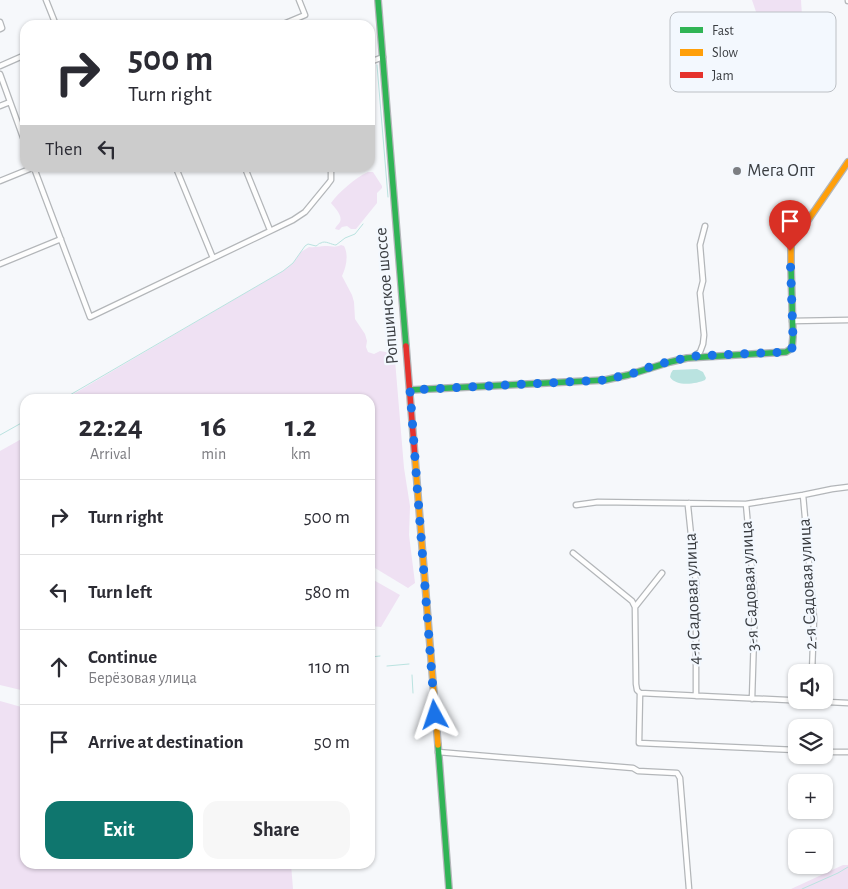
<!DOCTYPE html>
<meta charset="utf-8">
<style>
:root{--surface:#fff;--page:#f7f7f7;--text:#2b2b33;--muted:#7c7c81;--line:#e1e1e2;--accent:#0f766e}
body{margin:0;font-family:"Alegreya Sans",sans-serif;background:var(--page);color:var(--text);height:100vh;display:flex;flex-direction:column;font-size:19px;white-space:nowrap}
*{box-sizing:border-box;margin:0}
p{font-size:16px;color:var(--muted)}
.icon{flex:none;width:28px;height:28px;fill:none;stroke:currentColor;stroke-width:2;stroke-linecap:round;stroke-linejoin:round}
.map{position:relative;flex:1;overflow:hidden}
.details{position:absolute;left:20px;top:394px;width:355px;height:475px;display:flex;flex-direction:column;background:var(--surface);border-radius:15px;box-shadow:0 1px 4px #0004}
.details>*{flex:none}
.top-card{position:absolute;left:20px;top:20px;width:355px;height:152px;border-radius:15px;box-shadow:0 1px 4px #0004;background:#fff;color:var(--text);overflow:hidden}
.fabs{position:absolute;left:788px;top:664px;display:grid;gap:10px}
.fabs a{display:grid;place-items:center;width:45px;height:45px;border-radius:10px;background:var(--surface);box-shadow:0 1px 4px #0004;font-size:25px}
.pin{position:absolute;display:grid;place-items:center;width:42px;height:42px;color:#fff;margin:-51px -21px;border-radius:50% 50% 50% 0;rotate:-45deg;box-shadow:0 0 5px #0007}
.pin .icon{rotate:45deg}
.me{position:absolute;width:55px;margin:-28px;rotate:355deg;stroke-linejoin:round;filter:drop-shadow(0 0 4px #0008)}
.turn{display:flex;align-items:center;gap:18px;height:105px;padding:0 25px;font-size:22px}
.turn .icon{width:65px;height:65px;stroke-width:2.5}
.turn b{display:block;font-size:35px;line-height:42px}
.then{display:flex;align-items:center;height:48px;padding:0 25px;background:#0003;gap:10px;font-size:19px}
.eta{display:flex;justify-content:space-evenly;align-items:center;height:85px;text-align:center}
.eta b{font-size:30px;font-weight:700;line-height:35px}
.cta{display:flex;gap:10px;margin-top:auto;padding:10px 25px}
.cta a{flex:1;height:58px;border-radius:15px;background:var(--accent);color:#fff;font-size:20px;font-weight:700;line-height:58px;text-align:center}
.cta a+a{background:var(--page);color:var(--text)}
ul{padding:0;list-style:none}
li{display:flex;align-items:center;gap:15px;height:75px;padding:0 25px;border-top:1px solid var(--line)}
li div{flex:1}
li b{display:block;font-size:19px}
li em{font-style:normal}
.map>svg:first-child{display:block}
.green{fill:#efe1f3}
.water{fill:#bae3e0}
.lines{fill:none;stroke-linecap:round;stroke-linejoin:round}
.stream{stroke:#bae3e0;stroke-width:1}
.street-casing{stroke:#b3b6b9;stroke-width:7}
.fast-casing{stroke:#b3b6b9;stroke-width:8}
.slow-casing{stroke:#b3b6b9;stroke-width:8}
.jam-casing{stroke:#b3b6b9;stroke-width:8}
.street{stroke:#fefefe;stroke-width:4.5}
.fast{stroke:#30b455;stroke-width:5.5}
.slow{stroke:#ff9f0a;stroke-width:5.5}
.jam{stroke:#e5322d;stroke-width:5.5}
.route{stroke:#1a73e8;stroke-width:9;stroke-dasharray:0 16.2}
.poi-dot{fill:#7c7e82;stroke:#f3f8fe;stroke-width:2}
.labels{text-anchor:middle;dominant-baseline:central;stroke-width:4.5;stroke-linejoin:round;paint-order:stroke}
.poi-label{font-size:18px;fill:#3a3d41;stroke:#f3f8fe;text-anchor:start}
.street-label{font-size:18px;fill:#3a3d41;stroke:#f3f8fe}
.key{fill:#f3f8fe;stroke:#bcc0c5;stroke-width:1}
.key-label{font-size:14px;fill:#3a3d41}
</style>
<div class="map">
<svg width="848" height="889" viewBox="0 0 848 889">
<rect width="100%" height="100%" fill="#f6f8fb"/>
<path class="green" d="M752,0H801L806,79L782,89Z
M368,172H373L382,186V188L377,193V203L356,229H351L347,226L342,227L339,230L335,229C336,226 338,225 340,222C343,215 334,207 331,203C339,192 355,178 368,172Z
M341,245L344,246C349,255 346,268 342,276L352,295L354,302L355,319L365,334L367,341L366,347L368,352L374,354L380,351L391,353L395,360L404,468L410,506L409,535L415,583L408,588L370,565V399H65L283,271L293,263L301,252L309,247C315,248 319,246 325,246C332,246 335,248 341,245Z
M25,437V691L0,685V451Z
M370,578L400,595L381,627L370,626Z
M0,701L25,708V864H291L293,889H0Z
M843,865H848V889H791Z"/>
<path class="water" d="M697,369L703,372L706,378L705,380C696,384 676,387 670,377L671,373L673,370Z"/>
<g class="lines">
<path class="stream" d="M377,65L388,197
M63,399L283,271L293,263L305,246L308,244L316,246C318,245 319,243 321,243C325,240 332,245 336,245L345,238L355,234L363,224
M0,435L25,421
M371,657L380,656
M387,666L409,664
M412,675L413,693
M802,889L838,873L848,867"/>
<defs>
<path id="street" d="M46,0L56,25
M848,0V1
M0,22L2,28L0,29
M281,25L305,15L299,0
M370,62L383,57
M0,66L25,55
M0,74L25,143
M0,106L10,102
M34,168L90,317L293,220L305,212L328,184L331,180V168
M176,168L213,258
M245,168L270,230
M0,181L32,168
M0,264L61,239
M792,321L848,320
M694,356L700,352L703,344L704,335L700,293L703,281L700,245L705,226
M803,495L814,618L812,672
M689,503L688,506L696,583V696
M746,504L755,603L752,699
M576,505L598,502L746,504L803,495L832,489L848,487
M573,553L632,601L635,607L636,684L637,690L640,693
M635,607L662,573
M640,693L848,703
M640,693L639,743L796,750
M438,752L633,768L638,771L677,773L680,778L689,889
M824,752H848"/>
<path id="fast" d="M378,0L406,346
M410,390L605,380L628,375L670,362L687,358L786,352L792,348L793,337L791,266
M438,745L449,889"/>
<path id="slow" d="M791,266V245L848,162
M415,458L438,745"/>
<path id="jam" d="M406,346L415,458"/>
</defs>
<use href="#street" class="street-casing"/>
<use href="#fast" class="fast-casing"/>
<use href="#slow" class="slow-casing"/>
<use href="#jam" class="jam-casing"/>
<use href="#street" class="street"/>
<use href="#fast" class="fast"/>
<use href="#slow" class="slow"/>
<use href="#jam" class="jam"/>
</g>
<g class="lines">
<path class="route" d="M435,715L417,485L410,390L605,380L634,373L655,365L694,356L786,352L792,348L793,337L790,251"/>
</g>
<circle class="poi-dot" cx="737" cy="171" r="5"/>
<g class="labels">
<g class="poi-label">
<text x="747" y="171">Мега Опт</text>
</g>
<g class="street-label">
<text transform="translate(387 296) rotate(-95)">Ропшинское шоссе</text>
<text transform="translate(808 584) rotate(-93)">2-я Садовая улица</text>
<text transform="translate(750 586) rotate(-93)">3-я Садовая улица</text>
<text transform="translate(693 599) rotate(-92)">4-я Садовая улица</text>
</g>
</g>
<rect x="670" y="12" width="166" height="80" rx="8" class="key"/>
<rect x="680" y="27" width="23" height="6" fill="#30b455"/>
<rect x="680" y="49" width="23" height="7" fill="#ff9f0a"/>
<rect x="680" y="72" width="23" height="6" fill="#e5322d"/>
<g class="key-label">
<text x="712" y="35">Fast</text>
<text x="712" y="57">Slow</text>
<text x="712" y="80">Jam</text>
</g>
</svg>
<div class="fabs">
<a><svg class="icon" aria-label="sound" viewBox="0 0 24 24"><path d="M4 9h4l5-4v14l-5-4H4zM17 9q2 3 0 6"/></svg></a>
<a><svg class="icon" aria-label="layers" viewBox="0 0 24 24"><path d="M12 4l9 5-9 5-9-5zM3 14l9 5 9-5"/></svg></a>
<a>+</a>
<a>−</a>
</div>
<div class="pin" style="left:790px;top:251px;background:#d93025"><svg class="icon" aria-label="arrive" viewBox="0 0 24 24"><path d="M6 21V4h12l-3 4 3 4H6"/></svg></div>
<svg class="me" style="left:435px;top:715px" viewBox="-20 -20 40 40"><path d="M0-17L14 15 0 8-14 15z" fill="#1a73e8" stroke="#fff" stroke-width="4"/></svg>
<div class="top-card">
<div class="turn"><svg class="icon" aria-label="right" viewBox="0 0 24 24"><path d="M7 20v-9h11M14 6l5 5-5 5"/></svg><div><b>500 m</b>Turn right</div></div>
<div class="then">Then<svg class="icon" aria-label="left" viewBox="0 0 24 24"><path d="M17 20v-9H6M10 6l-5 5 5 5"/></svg></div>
</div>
<section class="details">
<div class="eta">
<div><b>22:24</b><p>Arrival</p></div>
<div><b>16</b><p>min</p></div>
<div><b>1.2</b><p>km</p></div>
</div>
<ul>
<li><svg class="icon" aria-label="right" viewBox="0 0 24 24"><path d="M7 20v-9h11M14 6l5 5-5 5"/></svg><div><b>Turn right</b></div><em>500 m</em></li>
<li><svg class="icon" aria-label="left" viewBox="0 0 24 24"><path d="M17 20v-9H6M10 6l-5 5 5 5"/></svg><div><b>Turn left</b></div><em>580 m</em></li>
<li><svg class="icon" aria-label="ahead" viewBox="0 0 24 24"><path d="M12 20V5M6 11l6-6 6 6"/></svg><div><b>Continue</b><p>Берёзовая улица</p></div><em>110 m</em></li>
<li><svg class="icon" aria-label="arrive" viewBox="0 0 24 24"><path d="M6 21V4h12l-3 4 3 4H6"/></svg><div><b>Arrive at destination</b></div><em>50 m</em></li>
</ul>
<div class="cta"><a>Exit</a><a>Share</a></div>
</section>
</div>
